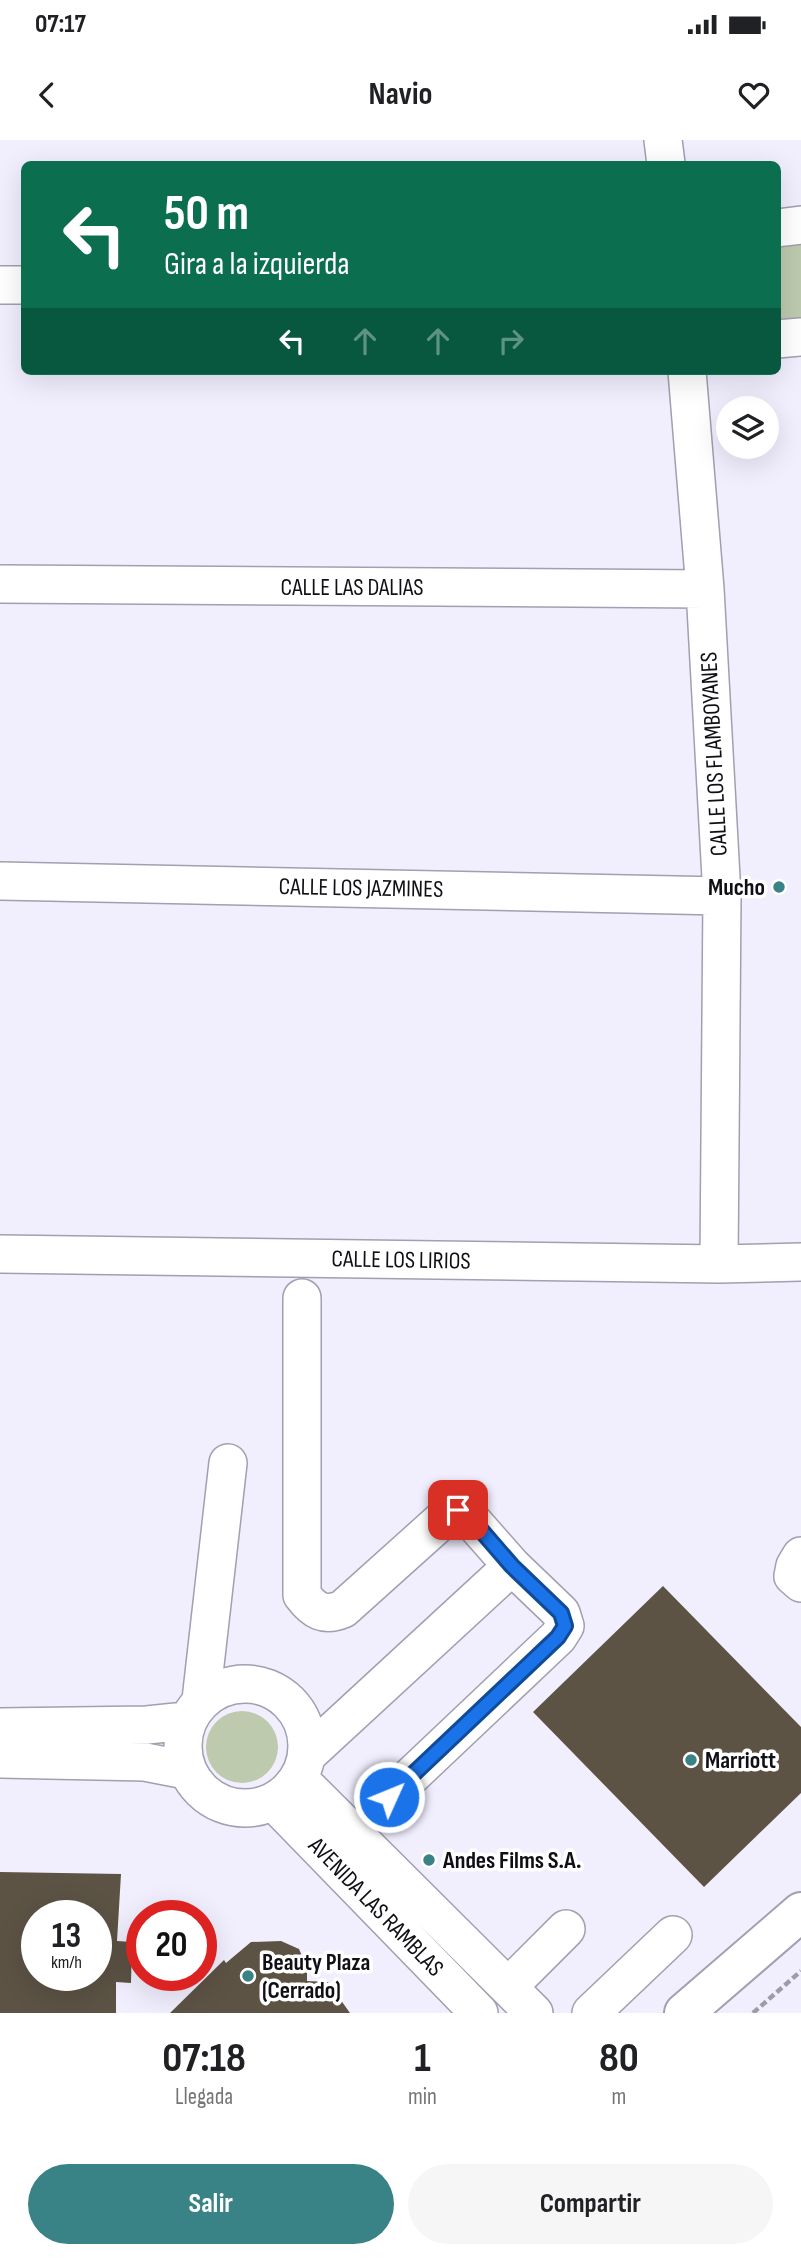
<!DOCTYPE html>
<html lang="es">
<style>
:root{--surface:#fff;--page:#f6f6f6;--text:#202124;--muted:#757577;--accent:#398286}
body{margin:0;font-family:"Sofia Sans Condensed",sans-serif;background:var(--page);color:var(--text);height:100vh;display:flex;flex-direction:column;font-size:26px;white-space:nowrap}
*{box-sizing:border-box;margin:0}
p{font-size:23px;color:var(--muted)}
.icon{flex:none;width:38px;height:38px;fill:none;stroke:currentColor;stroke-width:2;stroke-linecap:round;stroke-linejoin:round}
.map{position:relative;height:1873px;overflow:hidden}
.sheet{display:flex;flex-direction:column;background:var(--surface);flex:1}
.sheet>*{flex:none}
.hud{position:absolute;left:21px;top:21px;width:760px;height:214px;border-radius:10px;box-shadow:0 7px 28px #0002;background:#0b6e4f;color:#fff;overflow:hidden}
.controls{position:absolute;left:716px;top:256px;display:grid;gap:14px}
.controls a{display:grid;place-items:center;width:63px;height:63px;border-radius:50%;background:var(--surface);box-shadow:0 7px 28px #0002;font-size:35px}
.speed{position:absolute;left:21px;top:1760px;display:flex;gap:14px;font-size:35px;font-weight:700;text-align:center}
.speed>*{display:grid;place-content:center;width:91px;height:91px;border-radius:50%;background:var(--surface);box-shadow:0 7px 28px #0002;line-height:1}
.speed small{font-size:18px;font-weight:400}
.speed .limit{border:10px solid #d22;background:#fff;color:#111}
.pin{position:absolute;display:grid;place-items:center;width:60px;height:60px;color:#fff;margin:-30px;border-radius:14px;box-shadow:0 4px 10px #0006}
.me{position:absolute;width:77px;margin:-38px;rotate:46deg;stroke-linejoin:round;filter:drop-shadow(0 0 5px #0008)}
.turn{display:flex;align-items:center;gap:24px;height:147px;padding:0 28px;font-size:32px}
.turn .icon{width:91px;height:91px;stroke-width:2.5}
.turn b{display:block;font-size:49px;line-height:60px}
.lanes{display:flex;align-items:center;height:66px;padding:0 28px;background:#0003;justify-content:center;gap:35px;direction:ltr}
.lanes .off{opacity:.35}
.eta{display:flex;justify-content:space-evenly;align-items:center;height:119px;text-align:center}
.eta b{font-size:42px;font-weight:700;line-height:49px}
.primary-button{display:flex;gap:14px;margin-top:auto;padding:14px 28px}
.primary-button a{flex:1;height:80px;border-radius:42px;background:var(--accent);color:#fff;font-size:28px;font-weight:700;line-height:80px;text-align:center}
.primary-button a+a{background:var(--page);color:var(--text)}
.status{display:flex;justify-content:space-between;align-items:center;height:49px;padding:0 35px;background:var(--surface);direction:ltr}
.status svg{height:19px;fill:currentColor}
header{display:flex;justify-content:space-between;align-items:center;height:91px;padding:0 28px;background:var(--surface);font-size:32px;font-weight:700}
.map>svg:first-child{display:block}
.green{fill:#bdcaae}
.building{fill:#5c5345;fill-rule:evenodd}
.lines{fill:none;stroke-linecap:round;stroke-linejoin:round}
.minor-casing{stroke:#a19fb0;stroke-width:40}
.highway-casing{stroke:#a19fb0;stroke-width:42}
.path{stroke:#9e9ca8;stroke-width:4.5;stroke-dasharray:7 3.5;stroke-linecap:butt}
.minor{stroke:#fff;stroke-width:37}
.highway{stroke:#fff;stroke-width:38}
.route-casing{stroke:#114b97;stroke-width:18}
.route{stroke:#1a73e8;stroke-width:12}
.poi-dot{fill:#398286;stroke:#fff;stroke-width:2.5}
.labels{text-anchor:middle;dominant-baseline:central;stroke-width:7;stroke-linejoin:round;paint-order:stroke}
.street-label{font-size:24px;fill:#100f15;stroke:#fff}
.poi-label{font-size:24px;font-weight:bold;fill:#100f15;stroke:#fff;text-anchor:start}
</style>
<div class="status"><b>07:17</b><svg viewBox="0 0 49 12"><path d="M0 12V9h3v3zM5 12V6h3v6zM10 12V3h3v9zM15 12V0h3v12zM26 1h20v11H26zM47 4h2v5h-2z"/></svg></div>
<header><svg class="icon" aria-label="back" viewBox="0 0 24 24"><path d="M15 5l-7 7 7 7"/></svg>Navio<svg class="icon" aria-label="heart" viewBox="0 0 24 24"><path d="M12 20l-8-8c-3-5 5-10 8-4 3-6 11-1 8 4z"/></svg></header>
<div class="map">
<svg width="801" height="1873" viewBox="0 0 801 1873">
<rect width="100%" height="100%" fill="#f1effe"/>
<path class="green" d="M801,102V182L777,184V105Z
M206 1607a36 36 0 1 1 72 0a36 36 0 1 1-72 0Z"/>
<path class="building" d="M663,1446L801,1587V1653L704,1747L533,1572Z
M0,1732L121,1734L117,1801L132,1802L131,1843L116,1842V1873H0ZM37,1776H96V1836H37Z
M281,1801L299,1809L307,1828V1841L328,1842L350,1873H170L224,1820L226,1823L251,1802Z"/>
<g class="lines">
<defs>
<path id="minor" d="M663,0L666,24
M777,88L801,85
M0,145H24
M777,199L801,197
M687,231L705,449L722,756L719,1124
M0,444L705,449
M0,741L722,756
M0,1114L719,1124L801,1122
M302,1158V1455C314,1471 324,1477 343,1469L451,1372L458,1370L467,1375L512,1426
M801,1416L795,1426L793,1436L801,1443
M183 1606a62 62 0 1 1 124 0a62 62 0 1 1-124 0Z
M201,1560L228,1323
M0,1587L147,1585L186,1581
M307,1615L512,1426L561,1473L565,1486L558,1497L389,1657
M0,1619L145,1622L186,1630
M299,1639L534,1873
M274,1662L479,1873
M508,1847L566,1789
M591,1873L673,1795"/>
<path id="highway" d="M684,1873L801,1772"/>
</defs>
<use href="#minor" class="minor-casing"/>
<use href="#highway" class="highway-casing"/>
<path class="path" d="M753,1873L801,1831"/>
<use href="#minor" class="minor"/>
<use href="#highway" class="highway"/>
</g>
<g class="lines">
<defs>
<path id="route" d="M389,1657L558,1497L565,1486L561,1473L512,1426L467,1374L458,1370"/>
</defs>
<use href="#route" class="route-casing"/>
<use href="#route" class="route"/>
</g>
<g class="poi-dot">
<circle cx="779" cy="747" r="7"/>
<circle cx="691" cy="1620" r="7"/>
<circle cx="429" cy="1720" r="7"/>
<circle cx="248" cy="1836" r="7"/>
</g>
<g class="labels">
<g class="street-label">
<text x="352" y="447">CALLE LAS DALIAS</text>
<text transform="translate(714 614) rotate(-93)">CALLE LOS FLAMBOYANES</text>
<text transform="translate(361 748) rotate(1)">CALLE LOS JAZMINES</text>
<text transform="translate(401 1120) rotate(1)">CALLE LOS LIRIOS</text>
<text transform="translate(376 1767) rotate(46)">AVENIDA LAS RAMBLAS</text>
</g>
<g class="poi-label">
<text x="765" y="747" text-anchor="end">Mucho</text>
<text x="705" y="1620">Marriott</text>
<text x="443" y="1720">Andes Films S.A.</text>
<text x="262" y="1822">Beauty Plaza<tspan x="262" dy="28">(Cerrado)</tspan></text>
</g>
</g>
</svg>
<div class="controls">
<a><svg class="icon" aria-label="layers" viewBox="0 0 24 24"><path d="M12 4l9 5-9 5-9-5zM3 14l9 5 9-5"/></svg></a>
</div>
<div class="speed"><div>13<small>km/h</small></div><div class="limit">20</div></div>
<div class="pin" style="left:458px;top:1370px;background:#d93025"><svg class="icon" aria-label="arrive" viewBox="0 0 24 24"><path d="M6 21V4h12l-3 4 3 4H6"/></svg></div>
<svg class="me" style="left:389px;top:1657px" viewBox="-20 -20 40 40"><circle r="17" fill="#1a73e8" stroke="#fff" stroke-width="3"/><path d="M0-11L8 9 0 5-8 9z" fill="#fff"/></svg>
<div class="hud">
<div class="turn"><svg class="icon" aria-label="left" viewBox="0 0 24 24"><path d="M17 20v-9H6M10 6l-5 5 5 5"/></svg><div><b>50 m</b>Gira a la izquierda</div></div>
<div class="lanes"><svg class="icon" aria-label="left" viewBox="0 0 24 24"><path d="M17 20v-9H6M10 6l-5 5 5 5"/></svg><svg class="icon off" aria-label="ahead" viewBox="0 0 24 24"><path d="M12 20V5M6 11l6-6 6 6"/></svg><svg class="icon off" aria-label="ahead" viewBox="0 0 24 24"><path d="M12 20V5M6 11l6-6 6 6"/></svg><svg class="icon off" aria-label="right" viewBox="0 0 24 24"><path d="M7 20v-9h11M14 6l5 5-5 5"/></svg></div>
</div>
</div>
<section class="sheet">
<div class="eta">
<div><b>07:18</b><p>Llegada</p></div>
<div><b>1</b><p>min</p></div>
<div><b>80</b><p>m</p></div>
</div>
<div class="primary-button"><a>Salir</a><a>Compartir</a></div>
</section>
